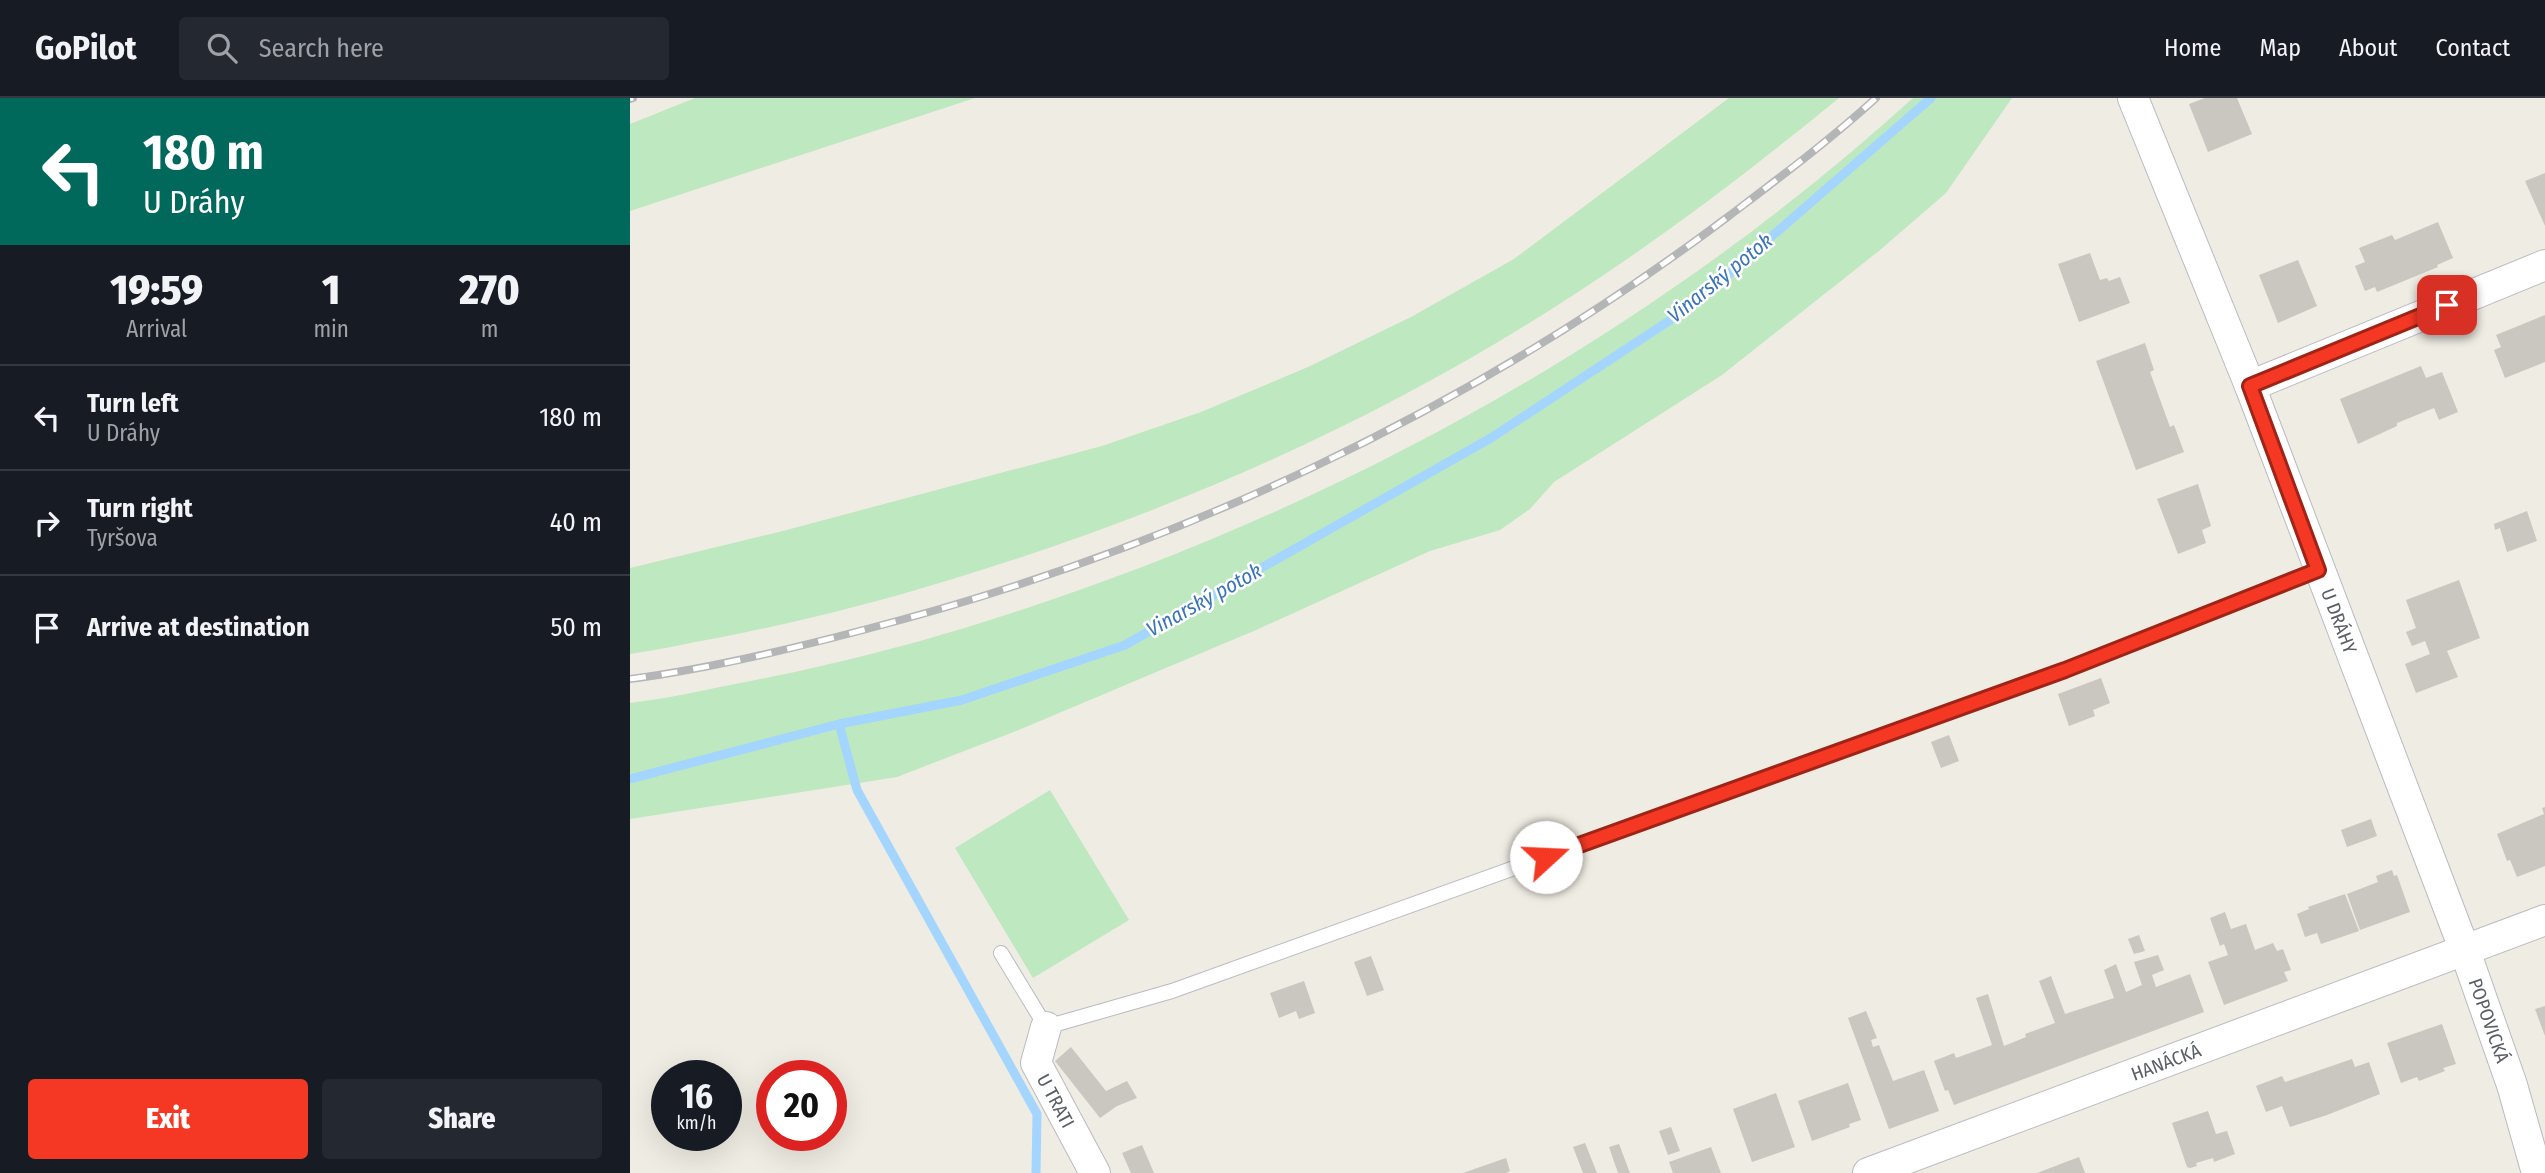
<!DOCTYPE html>
<meta charset="utf-8">
<style>
:root{--surface:#171b24;--page:#242831;--text:#f1f3f6;--muted:#9ea1a6;--line:#363941;--accent:#f43824}
body{margin:0;font-family:"Fira Sans Condensed",sans-serif;background:var(--page);color:var(--text);height:100vh;display:flex;flex-direction:column;font-size:26px;white-space:nowrap}
*{box-sizing:border-box;margin:0}
p{font-size:23px;color:var(--muted)}
.icon{flex:none;width:38px;height:38px;fill:none;stroke:currentColor;stroke-width:2;stroke-linecap:round;stroke-linejoin:round}
.map{position:relative;flex:1;overflow:hidden}
.side{display:flex;flex-direction:column;background:var(--surface);width:630px}
.side>*{flex:none}
.guide{background:#00695c;color:#fff;overflow:hidden}
.speed{position:absolute;left:21px;top:962px;display:flex;gap:14px;font-size:35px;font-weight:700;text-align:center}
.speed>*{display:grid;place-content:center;width:91px;height:91px;border-radius:50%;background:var(--surface);box-shadow:0 7px 28px #0002;line-height:1}
.speed small{font-size:18px;font-weight:400}
.speed .limit{border:10px solid #d22;background:#fff;color:#111}
.pin{position:absolute;display:grid;place-items:center;width:60px;height:60px;color:#fff;margin:-30px;border-radius:14px;box-shadow:0 4px 10px #0006}
.me{position:absolute;width:77px;margin:-38px;rotate:70deg;stroke-linejoin:round;filter:drop-shadow(0 0 5px #0008)}
.turn{display:flex;align-items:center;gap:24px;height:147px;padding:0 28px;font-size:32px}
.turn .icon{width:91px;height:91px;stroke-width:2.5}
.turn b{display:block;font-size:49px;line-height:60px}
.eta{display:flex;justify-content:space-evenly;align-items:center;height:119px;text-align:center}
.eta b{font-size:42px;font-weight:800;line-height:49px}
.primary-button{display:flex;gap:14px;margin-top:auto;padding:14px 28px}
.primary-button a{flex:1;height:80px;border-radius:7px;background:var(--accent);color:#fff;font-size:28px;font-weight:800;line-height:80px;text-align:center}
.primary-button a+a{background:var(--page);color:var(--text)}
ul{padding:0;list-style:none}
li{display:flex;align-items:center;gap:21px;height:105px;padding:0 28px;border-top:2px solid var(--line)}
li div{flex:1}
li b{display:block;font-size:26px}
li em{font-style:normal}
header{display:flex;align-items:center;gap:42px;box-sizing:border-box;height:98px;padding:0 35px;background:var(--surface);border-bottom:2px solid var(--line)}
header strong{font-size:33px}
nav{display:flex;gap:38px;margin-inline-start:auto;font-size:24px}
.search{width:490px;height:63px;background:var(--page);display:flex;align-items:center;gap:18px;box-sizing:border-box;padding:0 24px;border-radius:7px;color:var(--muted);font-size:26px}
main{display:flex;flex:1;min-height:0}
.map>svg:first-child{display:block}
.green{fill:#bee8bf}
.lines{fill:none;stroke-linecap:round;stroke-linejoin:round}
.stream{stroke:#a3d5ff;stroke-width:9}
.building{fill:#cac6c0}
.service-casing{stroke:#b8bbc0;stroke-width:16}
.minor-casing{stroke:#b8bbc0;stroke-width:32}
.service{stroke:#fff;stroke-width:14}
.minor{stroke:#fff;stroke-width:30}
.rail-casing{stroke:#b4b5b6;stroke-width:8}
.rail{stroke:#fff;stroke-width:5;stroke-dasharray:16;stroke-linecap:butt}
.route-casing{stroke:#9f2417;stroke-width:18}
.route{stroke:#f43824;stroke-width:12}
.labels{text-anchor:middle;dominant-baseline:central;stroke-width:5;stroke-linejoin:round;paint-order:stroke}
.street-label{font-size:19px;fill:#5b5f65;stroke:#fff}
.water-label{font-size:21px;font-style:italic;fill:#3974b8;stroke:#fff}
</style>
<header>
<strong>GoPilot</strong>
<div class="search"><svg class="icon" aria-label="search" viewBox="0 0 24 24"><circle cx="10" cy="10" r="6"/><path d="M15 15l6 6"/></svg>Search here</div>
<nav><a>Home</a><a>Map</a><a>About</a><a>Contact</a></nav>
</header>
<main>
<section class="side">
<div class="guide">
<div class="turn"><svg class="icon" aria-label="left" viewBox="0 0 24 24"><path d="M17 20v-9H6M10 6l-5 5 5 5"/></svg><div><b>180 m</b>U Dráhy</div></div>
</div>
<div class="eta">
<div><b>19:59</b><p>Arrival</p></div>
<div><b>1</b><p>min</p></div>
<div><b>270</b><p>m</p></div>
</div>
<ul>
<li><svg class="icon" aria-label="left" viewBox="0 0 24 24"><path d="M17 20v-9H6M10 6l-5 5 5 5"/></svg><div><b>Turn left</b><p>U Dráhy</p></div><em>180 m</em></li>
<li><svg class="icon" aria-label="right" viewBox="0 0 24 24"><path d="M7 20v-9h11M14 6l5 5-5 5"/></svg><div><b>Turn right</b><p>Tyršova</p></div><em>40 m</em></li>
<li><svg class="icon" aria-label="arrive" viewBox="0 0 24 24"><path d="M6 21V4h12l-3 4 3 4H6"/></svg><div><b>Arrive at destination</b></div><em>50 m</em></li>
</ul>
<div class="primary-button"><a>Exit</a><a>Share</a></div>
</section>
<div class="map">
<svg width="1915" height="1075" viewBox="0 0 1915 1075">
<rect width="100%" height="100%" fill="#efece3"/>
<path class="green" d="M65,0H345L0,113V26Z
M1099,0H1209C1120,73 1028,143 931,205C742,327 532,418 316,483C241,506 164,525 87,540C58,545 29,552 0,556V470L149,434L472,348L571,314L678,269L781,219L884,161Z
M1283,0H1382L1316,95L1250,152L1092,277L924,384L900,411L870,432L800,453L626,532L391,631L267,679L0,721V605C33,601 66,594 100,587C180,572 259,553 338,529C686,422 1013,245 1283,0Z
M420,692L499,822L403,880L325,750Z"/>
<g class="lines">
<path class="stream" d="M0,681L209,626
M406,1075L407,1016L227,692L209,626L332,602L495,547L861,340L1063,207L1301,0"/>
</g>
<path class="building" d="M1575,0H1607L1622,36L1578,54L1559,6Z
M1915,75V128L1895,83Z
M1808,124L1823,160L1807,167L1808,169L1747,194L1745,189L1735,193L1725,168L1735,164L1729,150L1762,137L1765,142Z
M1460,155L1470,182L1477,180L1479,183L1490,179L1500,205L1449,224L1428,166Z
M1668,162L1687,208L1648,225L1629,177Z
M1915,217V264L1875,280L1864,252L1871,249L1866,237Z
M1515,245L1524,272L1520,274L1540,329L1544,327L1554,354L1506,372L1466,263Z
M1791,268L1796,280L1812,274L1828,314L1809,322L1804,310L1767,325V328L1728,346L1710,301Z
M1568,386L1581,428L1572,432L1576,445L1548,456L1527,401Z
M1897,413L1907,443L1877,454L1870,430L1865,432L1864,426Z
M1829,482L1850,540L1817,553L1828,579L1786,595L1775,566L1800,556L1795,543L1782,548L1776,534L1786,530L1776,502Z
M1471,580L1480,605L1463,612L1465,618L1439,628L1428,596Z
M1319,637L1329,663L1311,670L1301,644Z
M1915,709V768L1887,779L1880,762L1877,763L1867,736L1914,716L1912,710Z
M1741,721L1747,738L1717,749L1711,732Z
M1762,772L1764,778L1767,777L1780,814L1730,832L1717,796L1748,784L1746,778Z
M1715,796L1729,833L1691,846L1687,835L1675,839L1667,816L1679,811L1678,809Z
M1595,814L1601,831L1616,826L1625,852L1643,845L1647,853L1653,851L1661,872L1654,874L1658,883L1594,907L1578,864L1598,857L1594,846L1590,848L1580,820Z
M1509,837L1515,853L1504,856L1498,841Z
M1528,857L1534,872L1522,877L1526,889L1560,876L1574,914L1324,1007L1318,992L1315,993L1304,963L1324,955L1326,960L1362,947L1346,900L1358,896L1374,948L1396,939L1395,936L1425,925L1409,883L1421,878L1435,916L1484,900L1474,872L1486,866L1496,894L1512,887L1504,864Z
M741,858L754,892L737,898L724,864Z
M674,883L685,915L669,921L666,913L649,920L640,895Z
M1915,908V938L1905,911Z
M1236,913L1247,940L1241,942L1243,949L1249,947L1263,983L1294,972L1309,1013L1259,1031L1218,920Z
M1812,926L1826,966L1813,970L1815,973L1789,983L1787,979L1771,985L1757,945Z
M441,949L476,993L497,983L507,1000L487,1008L470,1020L425,963Z
M1722,961L1725,969L1739,964L1750,996L1697,1017L1660,1029L1652,1008L1636,1014L1626,988L1652,978L1655,984Z
M1218,985L1231,1022L1219,1026L1220,1029L1182,1043L1168,1003Z
M1146,995L1165,1049L1122,1064L1103,1011Z
M1578,1013L1586,1036L1597,1033L1605,1056L1584,1064L1583,1060L1566,1065L1567,1068L1560,1070L1557,1069L1542,1025Z
M1041,1029L1050,1053L1038,1057L1029,1033Z
M955,1045L967,1075H953L943,1049Z
M989,1046L1000,1075H988L979,1049Z
M512,1047L524,1075H501L492,1055Z
M1081,1049L1091,1075H1043L1039,1064Z
M1449,1059L1455,1075H1407Z
M876,1060L880,1073L876,1075H833Z"/>
<g class="lines">
<defs>
<path id="service" d="M371,855L416,929L542,893L1435,572L1688,472"/>
<g id="minor">
<path id="s1" d="M1503,0L1620,288L1835,853L1882,987L1907,1075"/>
<path d="M1620,288L1915,167"/>
<path id="s2" d="M416,929L406,965L465,1075"/>
<path id="s3" d="M1238,1075L1915,822"/>
</g>
</defs>
<use href="#service" class="service-casing"/>
<use href="#minor" class="minor-casing"/>
<use href="#service" class="service"/>
<use href="#minor" class="minor"/>
<defs>
<path id="rail" d="M0,1L3,0
M0,581C78,571 157,552 233,532C545,452 841,312 1099,118C1149,80 1200,42 1246,0"/>
</defs>
<use href="#rail" class="rail-casing"/>
<use href="#rail" class="rail"/>
</g>
<g class="lines">
<defs>
<path id="route" d="M916,759L1435,572L1688,472L1620,288L1817,207"/>
</defs>
<use href="#route" class="route-casing"/>
<use href="#route" class="route"/>
</g>
<g class="labels">
<g class="street-label">
<text stroke="none"><textPath href="#s1" startOffset="562">U DRÁHY</textPath></text>
<text stroke="none"><textPath href="#s1" startOffset="989">POPOVICKÁ</textPath></text>
<text stroke="none"><textPath href="#s3" startOffset="318">HANÁCKÁ</textPath></text>
<text stroke="none"><textPath href="#s2" startOffset="80">U TRATI</textPath></text>
</g>
<g class="water-label">
<text transform="translate(1090 180) rotate(-39)">Vinarský potok</text>
<text transform="translate(574 502) rotate(-29)">Vinarský potok</text>
</g>
</g>
</svg>
<div class="speed"><div>16<small>km/h</small></div><div class="limit">20</div></div>
<div class="pin" style="left:1817px;top:207px;background:#d93025"><svg class="icon" aria-label="arrive" viewBox="0 0 24 24"><path d="M6 21V4h12l-3 4 3 4H6"/></svg></div>
<svg class="me" style="left:916px;top:759px" viewBox="-20 -20 40 40"><circle r="19" fill="#fff"/><path d="M0-13L10 11 0 6-10 11z" fill="#f43824"/></svg>
</div>
</main>
